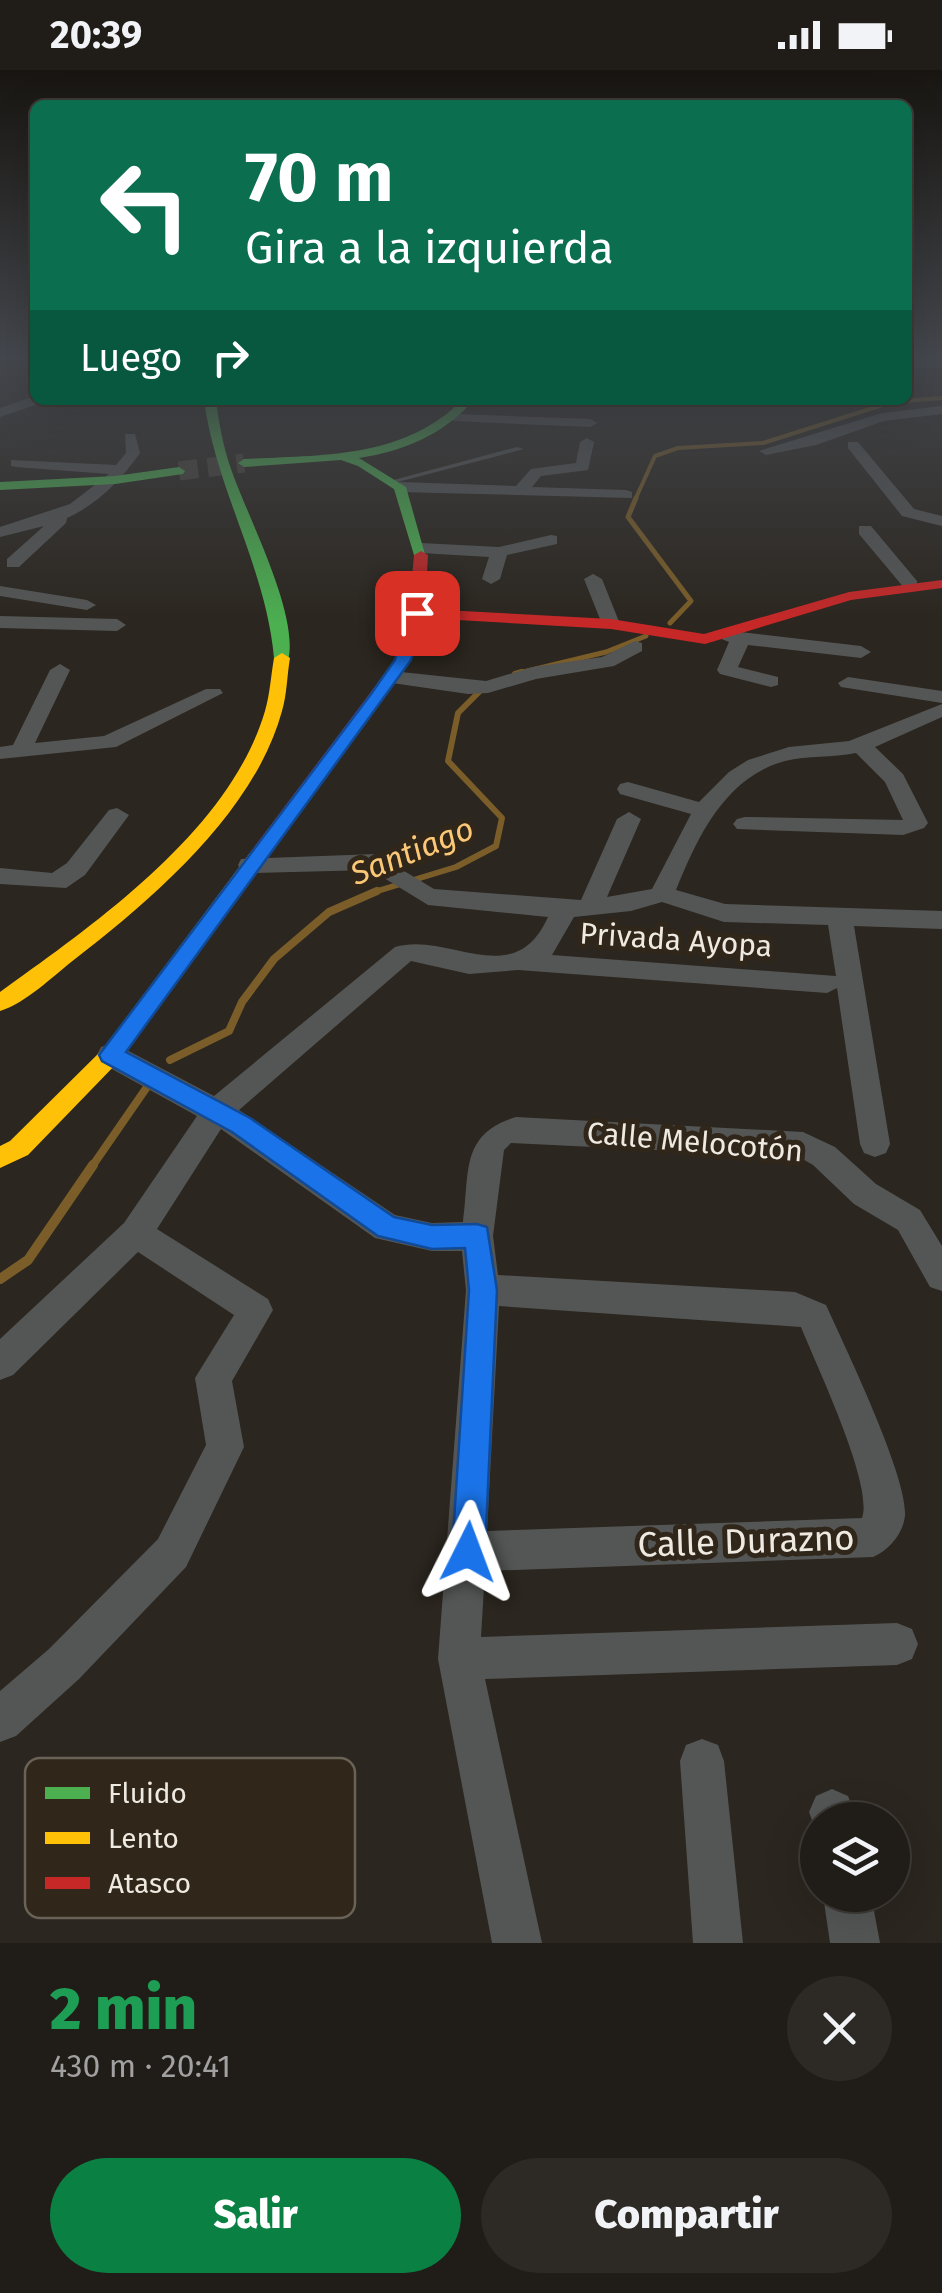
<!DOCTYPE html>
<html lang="es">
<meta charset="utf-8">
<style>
:root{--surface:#201c17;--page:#2d2924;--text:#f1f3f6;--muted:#a2a1a1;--line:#3d3a36;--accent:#0b8043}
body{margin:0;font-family:"Fira Sans",sans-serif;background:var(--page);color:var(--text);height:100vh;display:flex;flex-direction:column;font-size:38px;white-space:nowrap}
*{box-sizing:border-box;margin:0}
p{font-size:32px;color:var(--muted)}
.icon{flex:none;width:55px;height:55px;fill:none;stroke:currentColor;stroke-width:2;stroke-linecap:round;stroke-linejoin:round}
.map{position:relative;height:1873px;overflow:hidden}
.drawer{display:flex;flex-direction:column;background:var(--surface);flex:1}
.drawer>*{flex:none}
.hud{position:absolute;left:30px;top:30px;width:882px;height:305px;border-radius:15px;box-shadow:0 10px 40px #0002,0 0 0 2px var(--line);background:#0b6e4f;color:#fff;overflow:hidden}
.buttons{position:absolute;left:800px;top:1732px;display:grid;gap:20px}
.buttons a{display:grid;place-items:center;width:110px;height:110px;border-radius:50%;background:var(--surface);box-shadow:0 10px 40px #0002,0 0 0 2px var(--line);font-size:50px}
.pin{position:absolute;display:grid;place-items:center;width:85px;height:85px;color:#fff;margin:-42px;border-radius:20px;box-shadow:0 5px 15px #0006}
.me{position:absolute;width:110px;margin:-55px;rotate:3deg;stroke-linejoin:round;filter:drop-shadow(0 0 8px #0008)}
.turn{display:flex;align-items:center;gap:35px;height:210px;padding:0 50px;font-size:45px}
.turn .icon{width:130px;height:130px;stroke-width:2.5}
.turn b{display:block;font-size:70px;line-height:85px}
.then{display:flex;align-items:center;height:95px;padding:0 50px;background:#0003;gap:20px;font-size:38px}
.round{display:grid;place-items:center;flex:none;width:105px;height:105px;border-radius:52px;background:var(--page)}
.head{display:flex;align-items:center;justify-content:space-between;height:170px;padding:0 50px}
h1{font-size:60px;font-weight:800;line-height:75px;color:#1e9e55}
.button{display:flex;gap:20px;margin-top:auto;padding:20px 50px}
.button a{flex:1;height:115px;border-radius:60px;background:var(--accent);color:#fff;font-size:40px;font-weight:800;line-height:115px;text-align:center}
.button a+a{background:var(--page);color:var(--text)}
.status{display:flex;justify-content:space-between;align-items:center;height:70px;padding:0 50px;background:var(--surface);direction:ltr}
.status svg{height:28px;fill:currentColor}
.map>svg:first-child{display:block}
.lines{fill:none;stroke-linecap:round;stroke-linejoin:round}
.stream-far4{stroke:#7a5d28;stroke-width:4}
.stream-far3{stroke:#7a5d28;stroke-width:5}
.stream-far2{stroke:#7a5d28;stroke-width:6}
.stream-far1{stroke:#7a5d28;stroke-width:8}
.stream{stroke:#7a5d28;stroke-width:10}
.secondary-tunnel{stroke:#48433c;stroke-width:19;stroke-dasharray:19 10;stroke-linecap:butt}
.lane{fill:#545655;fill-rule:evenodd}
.street{fill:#545655;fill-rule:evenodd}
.fast{fill:#4caf50;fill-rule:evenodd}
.slow{fill:#ffc107;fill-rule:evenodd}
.jam{fill:#c62828;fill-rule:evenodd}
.route{fill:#1a73e8;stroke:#114b97;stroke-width:2.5}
.labels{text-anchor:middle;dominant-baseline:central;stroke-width:10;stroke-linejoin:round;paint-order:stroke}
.street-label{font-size:30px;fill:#efeae1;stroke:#30271a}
.water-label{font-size:32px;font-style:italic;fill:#fac876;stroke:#30271a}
.near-street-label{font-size:35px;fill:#efeae1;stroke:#30271a}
.key{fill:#30271a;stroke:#696256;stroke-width:2.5}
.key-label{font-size:28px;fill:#efeae1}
</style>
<div class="status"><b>20:39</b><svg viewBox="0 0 49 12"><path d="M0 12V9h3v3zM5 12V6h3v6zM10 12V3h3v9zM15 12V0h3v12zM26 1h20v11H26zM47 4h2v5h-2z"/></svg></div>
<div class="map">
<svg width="942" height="1873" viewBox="0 0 942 1873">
<rect width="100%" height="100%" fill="#2b261f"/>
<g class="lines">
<path class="stream-far4" d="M635,430L655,386L678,378L763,373L892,332L942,328"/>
<path class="stream-far3" d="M636,428L628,447L691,531L670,553
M515,604L606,582L646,566"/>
<path class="stream-far2" d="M515,604L522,602
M371,823L456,797L496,776L502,748L448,691L458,643L484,617"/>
<path class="stream-far1" d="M170,990L229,961L242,932L274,889L329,842L377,821
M91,1098L147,1017"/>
<path class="stream" d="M0,1209L28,1190L93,1095"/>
<path class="secondary-tunnel" d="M179,401L244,393"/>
<path class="lane" d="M517,377L524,379L394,413L390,411Z"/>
<path class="street" d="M908,290H942V297L908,298Z
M35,326V330H43L41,333L0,347V338Z
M350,330H373L366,334Z
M942,336V344L884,351L816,375L766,385L759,381L882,343Z
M458,344L590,349L597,353L590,357L453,351V345Z
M125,364H135L140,383C120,411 99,433 67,448L66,453L19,497H7V489L44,456L0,467V457L70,434L109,404L16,397L11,396V390L116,395L126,383Z
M587,368L594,372L588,400L541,406L532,417L626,420L632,422V428L400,422L392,417L400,412L516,416L531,399L576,393L580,372Z
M848,372H858L914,439L942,446V456L902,446L848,378Z
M859,456H871L917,511V519H905L859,464Z
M551,465L557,466V474L507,485L500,509L491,514L482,509L489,487L421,483L413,478L421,473L499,477Z
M593,504L602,509L620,554L618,558H604L602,554L584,509Z
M0,516L87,530L96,535L87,540L0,526Z
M0,546L117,549L126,555L117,561L0,558Z
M723,560L861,576L871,582L861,588L748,575L738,597L778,607V615L771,617L720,604L717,600L729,572L714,566Z
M635,571L642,573V581L614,596L536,609L488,623L468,624L392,613L382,607L392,601L486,611L533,597L602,587Z
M60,594L70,600L35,673L104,666L206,619H220L223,623L116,677L0,689V677L13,675L50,600Z
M848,607L942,621V633L841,617L838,613Z
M942,634V647L875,677L903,704L928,753L924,758L903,765L737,759L733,754L737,749L745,747L903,750L885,712L856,683C832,688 808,685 785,691C725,707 697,768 676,820L725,834L942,841V859L854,856L890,1074L886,1083L875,1087L864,1083L860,1074L837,918L827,923L518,900L469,904L411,891L239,1040L395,1145L432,1153L463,1152C470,1101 460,1064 516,1047L803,1062L835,1077L876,1114L920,1140L942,1176V1221L930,1217L898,1160L854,1134L813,1095L799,1087L511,1073L504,1080L493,1166L498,1205L795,1222L826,1235C845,1277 908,1407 905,1446C903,1464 889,1480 873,1487L485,1501L481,1567L897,1553L912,1559L918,1574L912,1589L897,1595L485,1609L542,1873H492L438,1589L466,1220L462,1181H432L375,1168L221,1059L157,1159L268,1229L273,1240L232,1311L244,1377L186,1497L79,1609L16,1666L0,1672V1621L49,1579L158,1469L206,1375L195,1308L234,1245L138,1182L13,1305L0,1310V1269L124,1153L197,1046L101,993L97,985L101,977L111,974L121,977L214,1026L395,877C449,861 514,923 548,847L428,835L371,800L250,803L241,801L238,795L241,789L376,784L434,819L581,830L617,749L629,742L641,749L607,827L652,819L691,744L620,724L617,719L620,714L628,712L699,732L729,702L748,690L789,677L849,671ZM662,832L724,852L828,855L836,906L552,885L574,847L631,841ZM499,1236L801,1257C816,1295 874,1415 862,1448L487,1461Z
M117,738L129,745L85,805L66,818L0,814V798L52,803L67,793L109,740Z
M702,1669L718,1675L724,1691L743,1873H693L680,1691L686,1675Z
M832,1719L848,1726L857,1750H818V1766L809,1742L816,1726Z
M823,1825H871L880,1873H830Z"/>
<path class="fast" d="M204,330H216C219,353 223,376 231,399C247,446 300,545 288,591L274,588C266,497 216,420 204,330Z
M462,330H474C443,365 404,381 359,388L406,417L426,488L414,485L394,419L358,396L341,390L244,397L238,393L244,389C321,385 404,389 462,330Z
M179,397L185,401L183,404L115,414L0,420V412L115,406Z"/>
<path class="slow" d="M282,583L290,588C287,605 287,624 282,641C255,741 154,828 75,889C53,906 26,933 0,941V922C96,853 230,760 265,641C270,624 271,605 274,588Z
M256,782L263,784L266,788L263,792L119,991L28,1085L0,1098V1076L10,1071L103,979L249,784Z"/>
<path class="jam" d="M421,481L428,485L425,539L611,549L704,564L849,522L942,510V518L851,530L705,574L611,559L423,548L411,590L263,792H249L246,788L249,784L395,590L409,543L414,485Z"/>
</g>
<linearGradient id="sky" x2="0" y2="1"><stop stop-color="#181511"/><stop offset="0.52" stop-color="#44474d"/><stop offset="1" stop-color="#44474d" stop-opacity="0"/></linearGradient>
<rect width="942" height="553" fill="url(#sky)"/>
<path class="route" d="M417,539L425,543L411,590L126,982L250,1048L394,1147L432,1155L477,1154L487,1157L497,1220L485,1482L480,1494L468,1499L457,1494L452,1482L469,1220L465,1178L432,1179L378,1166L232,1062L102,991L99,985L371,624L395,590L409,543Z"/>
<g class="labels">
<g class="street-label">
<text transform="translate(676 870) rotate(4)">Privada Ayopa</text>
<text transform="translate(695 1072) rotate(5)">Calle Melocotón</text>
</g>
<g class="water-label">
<text transform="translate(412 781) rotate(-22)">Santiago</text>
</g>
<g class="near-street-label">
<text transform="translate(746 1471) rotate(-2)">Calle Durazno</text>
</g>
</g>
<rect x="25" y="1688" width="330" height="160" rx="15" class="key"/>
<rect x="45" y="1717" width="45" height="12" fill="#4caf50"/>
<rect x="45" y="1762" width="45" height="12" fill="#ffc107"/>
<rect x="45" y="1807" width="45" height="12" fill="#c62828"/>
<g class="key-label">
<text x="108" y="1733">Fluido</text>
<text x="108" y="1778">Lento</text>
<text x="108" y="1823">Atasco</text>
</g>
</svg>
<div class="buttons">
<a><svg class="icon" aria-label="layers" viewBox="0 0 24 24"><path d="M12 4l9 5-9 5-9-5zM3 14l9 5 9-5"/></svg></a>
</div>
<div class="pin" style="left:417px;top:543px;background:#d93025"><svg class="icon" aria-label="arrive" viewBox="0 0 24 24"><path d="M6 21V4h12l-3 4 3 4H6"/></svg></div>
<svg class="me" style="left:468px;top:1482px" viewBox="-20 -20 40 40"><path d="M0-17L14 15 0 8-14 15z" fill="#1a73e8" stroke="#fff" stroke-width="4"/></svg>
<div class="hud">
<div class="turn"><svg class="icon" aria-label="left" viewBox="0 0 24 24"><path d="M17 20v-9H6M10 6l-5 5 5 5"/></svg><div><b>70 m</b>Gira a la izquierda</div></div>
<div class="then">Luego<svg class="icon" aria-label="right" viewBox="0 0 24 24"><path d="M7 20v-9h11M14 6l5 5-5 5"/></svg></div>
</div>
</div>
<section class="drawer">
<div class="head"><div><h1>2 min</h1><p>430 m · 20:41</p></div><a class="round"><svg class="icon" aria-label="close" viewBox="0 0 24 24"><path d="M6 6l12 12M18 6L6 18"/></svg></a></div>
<div class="button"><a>Salir</a><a>Compartir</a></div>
</section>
